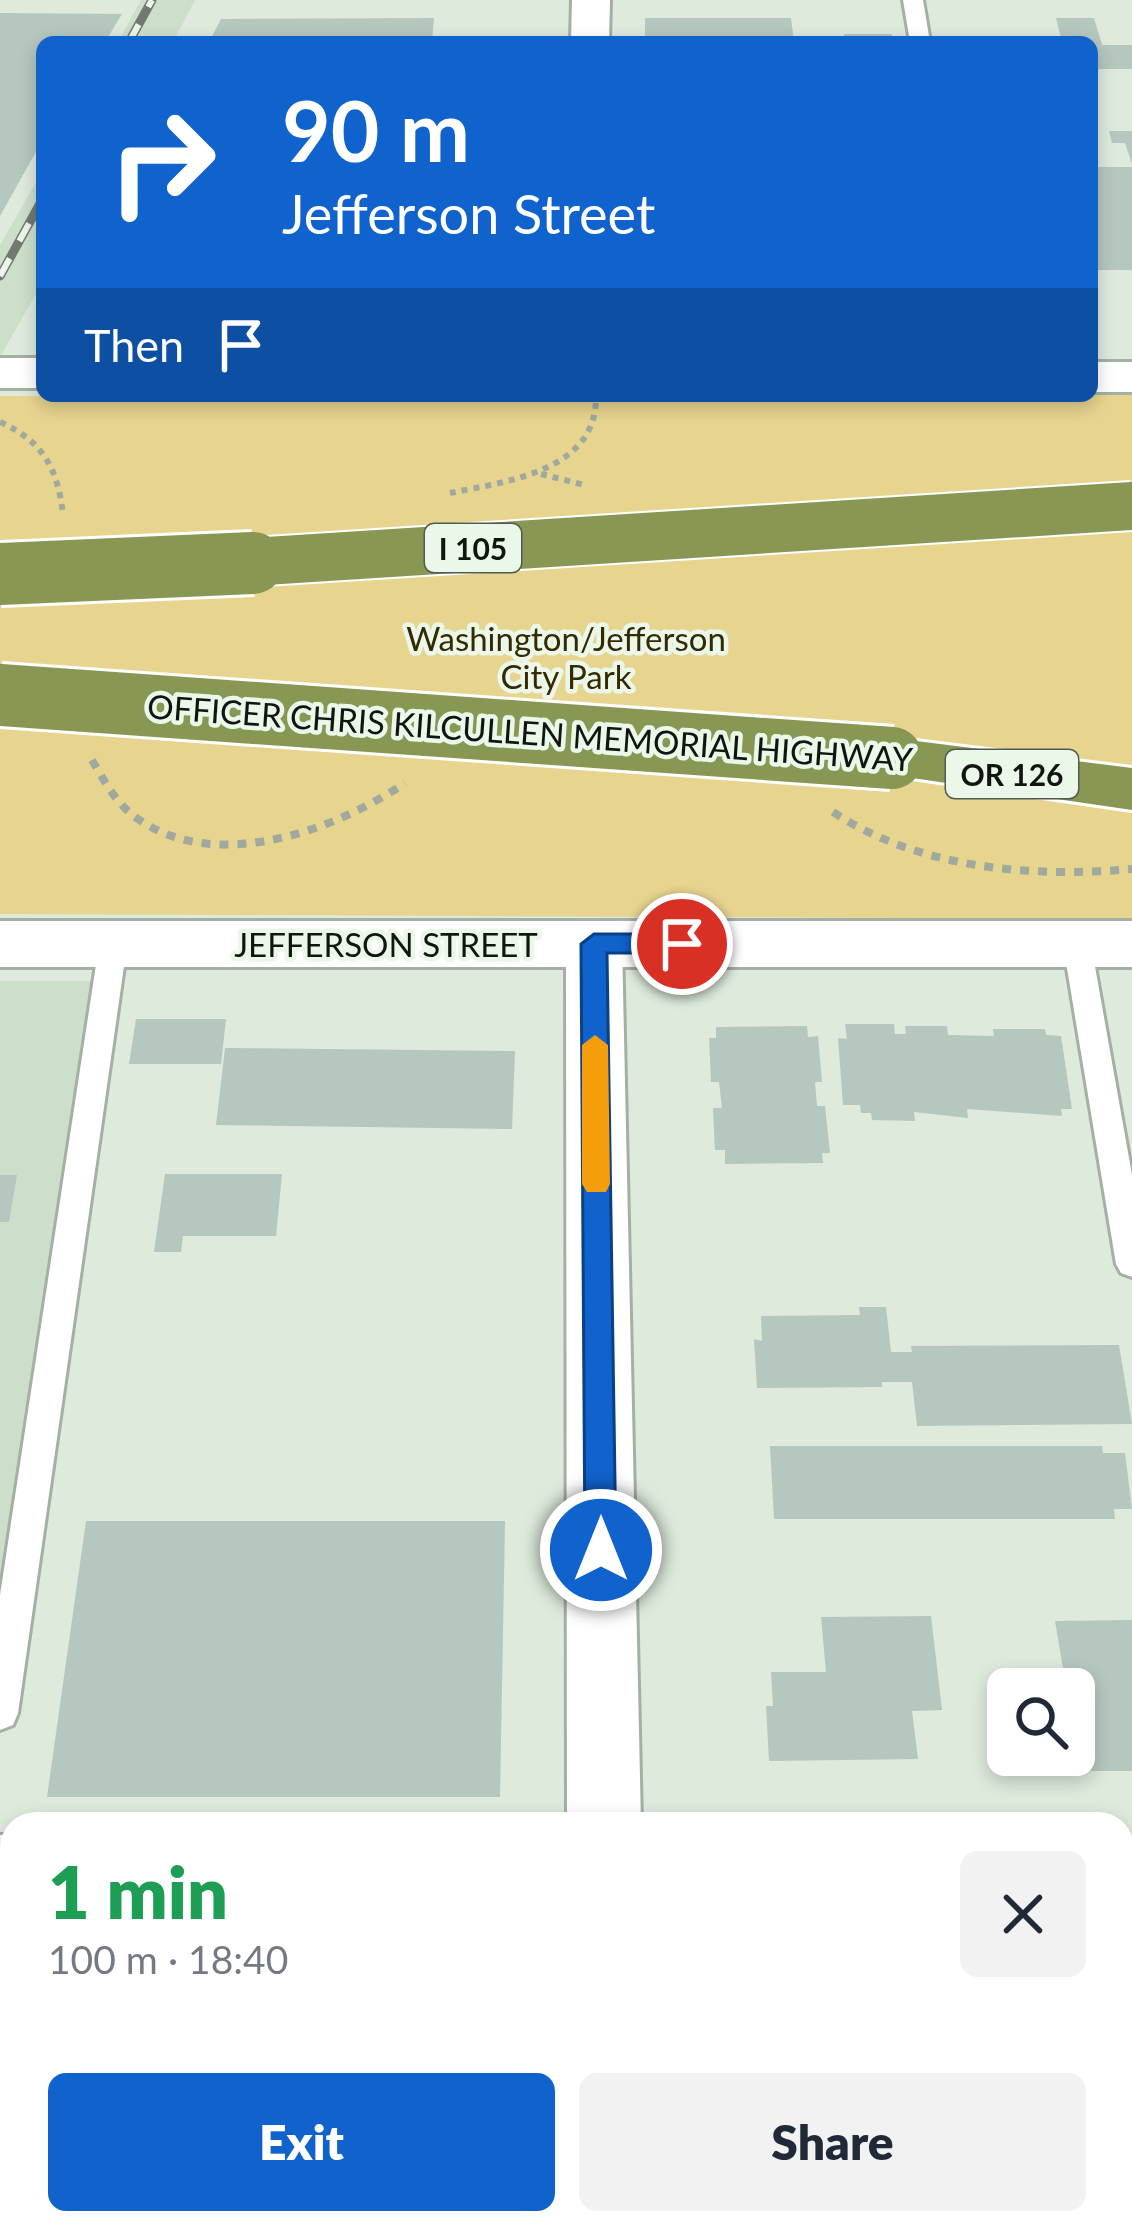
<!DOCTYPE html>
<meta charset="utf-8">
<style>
:root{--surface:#fff;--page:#f2f2f3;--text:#1f2937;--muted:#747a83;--accent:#1063cc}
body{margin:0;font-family:Lato,sans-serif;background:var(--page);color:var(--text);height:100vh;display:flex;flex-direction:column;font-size:45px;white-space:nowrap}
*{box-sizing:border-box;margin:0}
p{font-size:39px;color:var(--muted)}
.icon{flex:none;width:66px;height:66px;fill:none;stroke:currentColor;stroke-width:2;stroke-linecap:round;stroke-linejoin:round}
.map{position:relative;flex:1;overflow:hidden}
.panel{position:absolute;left:0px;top:1812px;width:1134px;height:423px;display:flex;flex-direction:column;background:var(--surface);border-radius:36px 36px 0 0;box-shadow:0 6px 18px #0003}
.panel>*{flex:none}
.top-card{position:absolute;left:36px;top:36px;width:1062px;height:366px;border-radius:18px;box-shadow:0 6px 18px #0003;background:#1063cc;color:#fff;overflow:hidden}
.tools{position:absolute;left:987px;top:1668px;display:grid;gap:24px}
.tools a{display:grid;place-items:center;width:108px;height:108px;border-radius:18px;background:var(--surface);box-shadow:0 6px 18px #0003;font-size:60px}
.pin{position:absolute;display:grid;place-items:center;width:102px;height:102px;color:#fff;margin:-51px;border:6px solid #fff;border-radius:50%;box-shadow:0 3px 12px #0007}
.me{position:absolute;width:132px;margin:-66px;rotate:0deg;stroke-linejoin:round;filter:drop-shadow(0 0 9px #0008)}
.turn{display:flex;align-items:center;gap:42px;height:252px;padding:0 48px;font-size:54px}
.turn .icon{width:156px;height:156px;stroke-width:2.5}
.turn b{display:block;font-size:84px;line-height:102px}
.then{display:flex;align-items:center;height:114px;padding:0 48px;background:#0003;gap:24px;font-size:45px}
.round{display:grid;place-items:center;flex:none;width:126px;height:126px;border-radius:18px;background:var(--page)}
.head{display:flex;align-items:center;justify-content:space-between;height:204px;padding:0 48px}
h1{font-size:72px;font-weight:800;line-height:90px;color:#1e9e55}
.button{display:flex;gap:24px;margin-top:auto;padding:24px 48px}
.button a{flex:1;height:138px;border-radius:18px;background:var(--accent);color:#fff;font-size:48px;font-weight:800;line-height:138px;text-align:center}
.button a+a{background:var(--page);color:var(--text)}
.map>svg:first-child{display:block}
.built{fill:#cddfcb}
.green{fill:#e7d58f}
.building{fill:#b5c7be}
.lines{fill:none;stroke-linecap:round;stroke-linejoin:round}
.service-casing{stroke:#a4b0a3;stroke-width:6}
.minor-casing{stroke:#a4b0a3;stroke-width:6}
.tertiary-casing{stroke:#a4b0a3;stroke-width:6}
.motorway-casing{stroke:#fff;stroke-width:6}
.path-far1{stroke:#9fa99e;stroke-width:6;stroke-dasharray:6 6;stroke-linecap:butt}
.path{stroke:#9fa99e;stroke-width:8;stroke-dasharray:9 9;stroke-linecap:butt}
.service{fill:#fff;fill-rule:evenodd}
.minor{fill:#fff;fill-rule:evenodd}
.tertiary{fill:#fff;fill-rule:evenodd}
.motorway{fill:#899754;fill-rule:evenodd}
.rail-casing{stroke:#717970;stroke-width:9}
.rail{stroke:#ebf7e9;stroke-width:6;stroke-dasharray:20;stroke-linecap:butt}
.motorway-bridge-far1-casing{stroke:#fff;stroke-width:52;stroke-linecap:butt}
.motorway-bridge-casing{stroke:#fff;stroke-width:68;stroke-linecap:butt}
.motorway-bridge-far1{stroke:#899754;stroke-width:48}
.motorway-bridge{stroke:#899754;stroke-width:62}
.route{fill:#1063cc;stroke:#0a4085;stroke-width:3}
.slow{fill:#f59e0b}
.labels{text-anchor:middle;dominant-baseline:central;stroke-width:9;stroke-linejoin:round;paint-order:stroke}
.shield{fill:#ebf7e9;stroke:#525951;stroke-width:3}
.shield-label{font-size:30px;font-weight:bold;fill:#111510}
.park-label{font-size:33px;fill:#342a02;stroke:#ebf7e9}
.street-label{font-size:33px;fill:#111510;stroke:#ebf7e9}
</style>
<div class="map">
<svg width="1132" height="2233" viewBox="0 0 1132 2233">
<rect width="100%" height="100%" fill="#ddeadc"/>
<path class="built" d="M141,0H195L173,42H118Z
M42,172V283L0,357V245Z
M0,981H115L0,1725Z"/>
<path class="green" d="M1132,395V919L0,914V396Z"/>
<path class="building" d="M0,13L122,14L105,42H42V141L0,216Z
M434,18L432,42H209L221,19Z
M645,18H791L794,42H645Z
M1056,18H1094L1102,45H1132V69H1092V42H1062Z
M844,34H892L893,42H845Z
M1109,131H1132V164L1125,143H1112Z
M1092,167H1132V270H1092Z
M136,1019H226L221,1064H129Z
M845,1024H894L895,1034H906L905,1026H947L948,1035L994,1036L993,1029H1045L1046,1035L1061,1036L1072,1109H1061L1062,1116L967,1109L968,1118L914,1112L915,1121L872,1120L871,1113H861L860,1105H843L838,1038L847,1039Z
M807,1026L808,1037L818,1036L822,1082H815L817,1106H825L830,1153H822L823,1163L725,1164V1150H715L713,1108H722L719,1082H711L709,1038H716V1027Z
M225,1048L515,1051L512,1129L216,1125Z
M165,1174H282L276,1236H183L181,1252H154Z
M0,1175H17L9,1222H0Z
M859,1307H886L891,1352H912L911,1346L1119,1345L1132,1424L917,1426L912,1382H882V1387L757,1388L754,1339L762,1341L761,1316L860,1315Z
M770,1446H1102L1103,1453H1125L1132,1509H1114L1115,1519H774Z
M86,1521H505L500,1797H47Z
M931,1616L942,1710L912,1711L918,1759L769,1761L766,1706H773L771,1672H826L821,1617Z
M1132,1620V1771H1075L1074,1689H1054L1052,1674H1064L1055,1621Z
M1122,2204H1132V2233H929L928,2223H1122Z
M47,2223H485V2233H45Z
M786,2223H906V2233H786Z"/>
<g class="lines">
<defs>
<path id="service" d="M903,0H923L930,42H910Z
M1077,933L1091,944L1132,1175V1277L1121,1273L1116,1264L1063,944Z
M113,934L127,945L18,1713L13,1725L0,1730V1595L99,945Z"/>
<path id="minor" d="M572,0H610L609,42H571Z
M594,922L614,928L622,943L641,1824H567L566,943L574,928Z
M0,1835H12V1909H0Z
M1122,1840H1132V1914H1122Z
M567,2223H649L650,2233H568Z"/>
<path id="tertiary" d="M0,358H42V388H0Z
M1092,362H1132V392H1092Z
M0,921H1132V967H0Z"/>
<path id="motorway" d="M892,738L1132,768V810L871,772L863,758L871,744Z"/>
</defs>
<use href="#service" class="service-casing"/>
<use href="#minor" class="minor-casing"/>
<use href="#tertiary" class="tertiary-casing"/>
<use href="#motorway" class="motorway-casing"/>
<path class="path-far1" d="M0,422C43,441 58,469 63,515
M541,474L584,485
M450,493C509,481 597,471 596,396"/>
<path class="path" d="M92,760C105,782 116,804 138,819C217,874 335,830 405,783
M833,812C919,869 1033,878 1132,869"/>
<use href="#service" class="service"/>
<use href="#minor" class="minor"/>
<use href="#tertiary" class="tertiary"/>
<use href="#motorway" class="motorway"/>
<defs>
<path id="rail" d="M129,42L152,0
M0,276L42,200"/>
</defs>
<use href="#rail" class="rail-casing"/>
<use href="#rail" class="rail"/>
<defs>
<path id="motorway-bridge-far1" d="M186,566L1132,506"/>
<path id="motorway-bridge" d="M0,574L253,563
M0,695L892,758"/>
</defs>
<use href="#motorway-bridge-far1" class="motorway-bridge-far1-casing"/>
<use href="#motorway-bridge" class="motorway-bridge-casing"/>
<use href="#motorway-bridge-far1" class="motorway-bridge-far1"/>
<use href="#motorway-bridge" class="motorway-bridge"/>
</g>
<path class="route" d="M594,934H682L695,944L682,953H607L616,1550L612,1560L601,1564L590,1560L585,1550L581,944Z"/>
<path class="slow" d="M595,1035L608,1045L610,1184L606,1192H587L582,1184V1045Z"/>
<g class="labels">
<g class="shield">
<rect x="425" y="524" width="96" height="48" rx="9"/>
<rect x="946" y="750" width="132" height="48" rx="9"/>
</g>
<g class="shield-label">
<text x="473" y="548">I 105</text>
<text x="1012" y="774">OR 126</text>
</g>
<g class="park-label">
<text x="566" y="638">Washington/Jefferson<tspan x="566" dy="38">City Park</tspan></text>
</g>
<g class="street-label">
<text transform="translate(530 732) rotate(4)">OFFICER CHRIS KILCULLEN MEMORIAL HIGHWAY</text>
<text x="386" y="944">JEFFERSON STREET</text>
</g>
</g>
</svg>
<div class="tools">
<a><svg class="icon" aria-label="search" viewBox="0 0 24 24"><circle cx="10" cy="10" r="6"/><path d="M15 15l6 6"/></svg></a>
</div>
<div class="pin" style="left:682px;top:944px;background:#d93025"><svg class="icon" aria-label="arrive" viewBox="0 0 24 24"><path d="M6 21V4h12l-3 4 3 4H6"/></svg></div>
<svg class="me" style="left:601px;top:1550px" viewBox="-20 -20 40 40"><circle r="17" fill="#1063cc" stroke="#fff" stroke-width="3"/><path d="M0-11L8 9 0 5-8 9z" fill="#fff"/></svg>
<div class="top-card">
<div class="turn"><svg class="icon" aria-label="right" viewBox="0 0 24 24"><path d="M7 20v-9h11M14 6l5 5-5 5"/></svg><div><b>90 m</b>Jefferson Street</div></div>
<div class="then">Then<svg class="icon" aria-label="arrive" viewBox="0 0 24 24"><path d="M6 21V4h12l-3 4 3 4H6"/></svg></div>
</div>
<section class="panel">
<div class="head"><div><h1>1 min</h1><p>100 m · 18:40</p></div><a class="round"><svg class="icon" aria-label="close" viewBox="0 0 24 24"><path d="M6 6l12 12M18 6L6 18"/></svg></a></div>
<div class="button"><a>Exit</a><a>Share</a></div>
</section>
</div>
